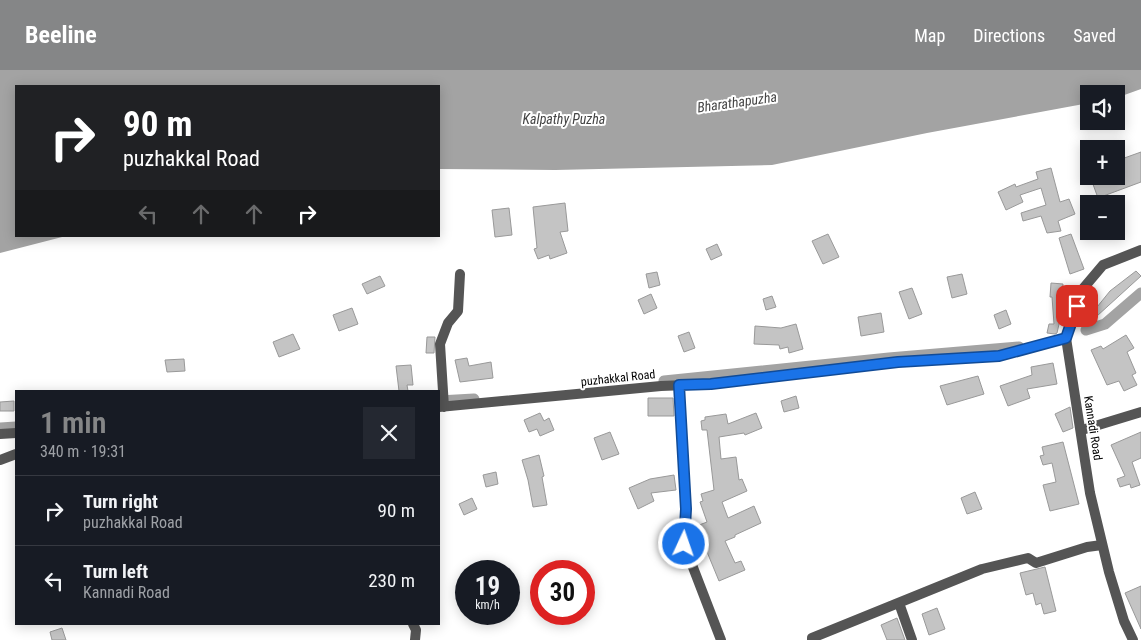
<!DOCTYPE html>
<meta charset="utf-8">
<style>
:root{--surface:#171b24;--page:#242831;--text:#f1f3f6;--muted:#9ea1a6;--line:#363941;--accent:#858687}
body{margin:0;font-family:"Roboto Condensed",sans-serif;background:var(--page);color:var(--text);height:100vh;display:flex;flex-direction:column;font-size:19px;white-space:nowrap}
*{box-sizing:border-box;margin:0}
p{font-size:16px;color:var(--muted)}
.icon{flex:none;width:28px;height:28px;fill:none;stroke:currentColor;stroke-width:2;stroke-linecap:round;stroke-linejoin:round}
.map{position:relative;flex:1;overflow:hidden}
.details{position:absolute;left:15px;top:320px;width:425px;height:235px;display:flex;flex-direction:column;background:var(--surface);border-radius:0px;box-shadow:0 2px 12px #0003}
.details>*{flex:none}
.guide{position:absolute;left:15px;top:15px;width:425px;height:152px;border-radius:0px;box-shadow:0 2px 12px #0003;background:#202124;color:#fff;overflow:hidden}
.fabs{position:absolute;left:1080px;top:15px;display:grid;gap:10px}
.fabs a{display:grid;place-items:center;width:45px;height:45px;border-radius:0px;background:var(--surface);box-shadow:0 2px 12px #0003;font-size:25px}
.speed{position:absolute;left:455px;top:490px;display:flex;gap:10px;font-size:25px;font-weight:700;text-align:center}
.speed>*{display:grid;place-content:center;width:65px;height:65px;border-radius:50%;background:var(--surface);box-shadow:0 2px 12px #0003;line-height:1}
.speed small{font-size:12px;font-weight:400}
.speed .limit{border:8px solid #d22;background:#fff;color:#111}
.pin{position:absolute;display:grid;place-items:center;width:42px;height:42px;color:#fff;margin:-21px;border-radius:10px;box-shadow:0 2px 8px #0006}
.me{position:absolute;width:55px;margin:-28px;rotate:3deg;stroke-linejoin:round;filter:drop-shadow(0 0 4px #0008)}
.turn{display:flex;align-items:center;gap:18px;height:105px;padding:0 25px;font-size:22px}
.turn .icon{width:65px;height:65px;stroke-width:2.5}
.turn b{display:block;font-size:35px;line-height:42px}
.lanes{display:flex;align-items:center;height:48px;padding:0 25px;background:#0003;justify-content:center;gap:25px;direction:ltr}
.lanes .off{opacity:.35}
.round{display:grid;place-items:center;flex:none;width:52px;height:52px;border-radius:0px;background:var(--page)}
.overview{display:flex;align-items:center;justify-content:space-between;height:85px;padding:0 25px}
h1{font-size:30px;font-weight:600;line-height:38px;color:var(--accent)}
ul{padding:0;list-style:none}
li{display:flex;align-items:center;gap:15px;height:70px;padding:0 25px;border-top:1px solid var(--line)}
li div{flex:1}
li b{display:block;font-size:19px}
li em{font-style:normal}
header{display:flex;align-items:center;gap:30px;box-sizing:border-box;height:70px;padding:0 25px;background:var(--accent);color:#fff}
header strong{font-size:24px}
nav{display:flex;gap:28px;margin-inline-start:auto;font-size:18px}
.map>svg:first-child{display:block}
.water{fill:#a3a3a3}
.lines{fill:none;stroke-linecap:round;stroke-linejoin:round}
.canal{stroke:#a3a3a3;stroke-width:11}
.building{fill:#c4c4c4;stroke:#999}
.minor{stroke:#555;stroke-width:10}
.tertiary{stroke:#555;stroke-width:10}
.route-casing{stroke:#114b97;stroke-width:12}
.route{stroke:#1a73e8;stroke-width:9}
.labels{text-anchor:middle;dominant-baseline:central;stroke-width:4;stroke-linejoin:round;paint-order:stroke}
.street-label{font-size:12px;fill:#000;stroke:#fff}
.water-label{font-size:14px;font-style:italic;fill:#444;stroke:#fff}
</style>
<header>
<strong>Beeline</strong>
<nav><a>Map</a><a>Directions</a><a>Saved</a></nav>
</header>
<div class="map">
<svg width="1141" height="570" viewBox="0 0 1141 570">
<rect width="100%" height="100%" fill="#fff"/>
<path class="water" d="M0,0H1141V19L1116,28V24H1089V33L927,63L772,95L555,100L439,99V16H16V166H66L0,183Z"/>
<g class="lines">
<path class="canal" d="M1086,260L1105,254L1141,223
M664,311L889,288L1019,277
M439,331L474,329
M0,358L16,357"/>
</g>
<path class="building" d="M1141,82V112L1098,128L1090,106H1116V91Z
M1051,98L1060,132L1069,129L1075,144L1058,151L1061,161L1047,163L1041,146L1023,151L1021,143L1046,135L1041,118L1020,125L1023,132L1006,140L998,122L1015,114L1016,117L1038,109L1036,102Z
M565,133L568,161L560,162L567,183L550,189L549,185L538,189L534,179L537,178L533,137Z
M509,138L512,165L495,167L492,140Z
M828,164L839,187L823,194L812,171Z
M1071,164L1084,199L1070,204L1059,168Z
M717,174L722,185L711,190L706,179Z
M1136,201L1141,206L1097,246L1093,242L1110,221Z
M657,202L660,215L649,218L646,204Z
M962,204L967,224L952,228L947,207Z
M380,206L385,216L367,224L362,214Z
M1051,213L1063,214L1062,231H1064L1065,241H1062L1057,263L1055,264L1047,263L1049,254H1054L1052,227H1050Z
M912,218L922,244L909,249L899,222Z
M651,224L657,238L644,244L638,230Z
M772,226L776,237L766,240L763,229Z
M352,238L358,254L339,261L333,245Z
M1006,240L1011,254L999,259L994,245Z
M881,243L884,262L861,266L858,247Z
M796,254L803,279L789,283L788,277L780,279L779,275L754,274L755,256L781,258Z
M689,262L695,278L684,282L678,266Z
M293,264L300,279L279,287L273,272Z
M1126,265L1134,278L1127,282L1136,303L1132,305L1137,315L1124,321L1119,311L1107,315L1091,280L1101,276L1103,279Z
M427,267H435L434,283H426Z
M467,288L469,296L491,292L493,308L460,312L455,290Z
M184,289L185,301L167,302L165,290Z
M1053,293L1057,314L1027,319L1030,328L1008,336L1000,316L1032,305L1031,297Z
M411,295L413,315H407L408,321H399L396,296Z
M978,306L984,324L947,335L940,316Z
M796,326L799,338L784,342L781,331Z
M648,328H673L674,346H648Z
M14,331V341H0V332Z
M1070,337L1073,358L1063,362L1055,344Z
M540,343L544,351L549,348L554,360L540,366L537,359L529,362L524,350Z
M756,343L762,358L745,365L744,363L719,367L721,389L736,387L739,410L742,409L747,421L722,432L728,448L754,436L761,453L735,465V467L725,471L735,493L741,491L745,500L719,511L705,477L700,479L695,467L698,466L694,457L707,452L700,432L703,431L701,424L714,420L707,360H702L701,351L705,350V347L726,344L728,354Z
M610,362L619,384L602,390L594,368Z
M1141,362V388L1132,392L1140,415L1131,418L1130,414L1120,417L1117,409L1125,406L1111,375Z
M1063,372L1079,434L1050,441L1043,415L1056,412L1052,393L1043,395L1040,386L1044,385L1042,377Z
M539,385L544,406L542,407L547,435L533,437L528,410L522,390Z
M496,402L498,414L486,417L483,405Z
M674,405L676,420L651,423L654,431L638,439L629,418L650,409Z
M975,422L982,439L967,444L961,428Z
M472,428L477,439L464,445L459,434Z
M1045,497L1056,541L1044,544L1041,533L1036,535L1033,523L1026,525L1020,503Z
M1141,516V559L1125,523Z
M937,538L945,559L929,565L922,544Z
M897,548L905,570H887L881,555Z
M62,558L66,570H52L50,562Z"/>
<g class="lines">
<path class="minor" d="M679,315L686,439L684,474L721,570
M439,337L661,316L711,314L898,292L999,286L1066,268
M444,337L440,274L448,253L458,241L460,204
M1082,360L1141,342
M0,364L16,363
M0,390L16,384
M899,533L912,570
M413,554L416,560L415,570
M812,570V568L982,499L1028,488L1036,493L1087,477L1102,475"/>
<path class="tertiary" d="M1133,570L1124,551L1109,502L1090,423L1066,268L1081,221L1103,195L1141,180"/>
</g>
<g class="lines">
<defs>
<path id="route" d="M684,474L686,439L679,315L711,314L898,292L999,286L1066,268L1077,236"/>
</defs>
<use href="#route" class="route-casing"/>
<use href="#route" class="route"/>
</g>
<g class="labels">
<g class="street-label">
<text transform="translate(618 308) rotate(-6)">puzhakkal Road</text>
<text transform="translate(1093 358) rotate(81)">Kannadi Road</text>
</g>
<g class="water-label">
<text transform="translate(737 32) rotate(-8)">Bharathapuzha</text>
<text x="564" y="49">Kalpathy Puzha</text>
</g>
</g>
</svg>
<div class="fabs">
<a><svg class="icon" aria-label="sound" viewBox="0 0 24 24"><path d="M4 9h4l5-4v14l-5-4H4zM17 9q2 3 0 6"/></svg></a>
<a>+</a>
<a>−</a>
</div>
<div class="speed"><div>19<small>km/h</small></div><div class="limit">30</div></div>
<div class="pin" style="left:1077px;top:236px;background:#d93025"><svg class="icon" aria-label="arrive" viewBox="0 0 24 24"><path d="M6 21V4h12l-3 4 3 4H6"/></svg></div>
<svg class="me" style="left:684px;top:474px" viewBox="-20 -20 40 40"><circle r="17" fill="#1a73e8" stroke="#fff" stroke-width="3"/><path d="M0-11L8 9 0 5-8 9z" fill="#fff"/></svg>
<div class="guide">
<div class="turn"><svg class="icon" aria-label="right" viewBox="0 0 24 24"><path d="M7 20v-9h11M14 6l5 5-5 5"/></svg><div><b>90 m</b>puzhakkal Road</div></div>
<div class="lanes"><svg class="icon off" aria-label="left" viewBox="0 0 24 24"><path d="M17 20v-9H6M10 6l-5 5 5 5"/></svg><svg class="icon off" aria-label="ahead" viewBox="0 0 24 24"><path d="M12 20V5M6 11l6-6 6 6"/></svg><svg class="icon off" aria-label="ahead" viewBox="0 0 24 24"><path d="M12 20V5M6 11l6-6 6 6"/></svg><svg class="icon" aria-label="right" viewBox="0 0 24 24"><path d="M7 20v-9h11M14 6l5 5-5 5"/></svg></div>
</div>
<section class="details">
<div class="overview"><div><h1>1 min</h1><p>340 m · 19:31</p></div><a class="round"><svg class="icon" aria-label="close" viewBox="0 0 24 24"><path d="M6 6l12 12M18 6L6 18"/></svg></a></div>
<ul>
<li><svg class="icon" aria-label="right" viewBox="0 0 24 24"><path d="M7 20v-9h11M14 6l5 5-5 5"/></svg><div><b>Turn right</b><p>puzhakkal Road</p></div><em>90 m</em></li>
<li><svg class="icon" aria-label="left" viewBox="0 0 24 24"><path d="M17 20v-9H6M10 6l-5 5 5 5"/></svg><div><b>Turn left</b><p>Kannadi Road</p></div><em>230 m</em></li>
</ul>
</section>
</div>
